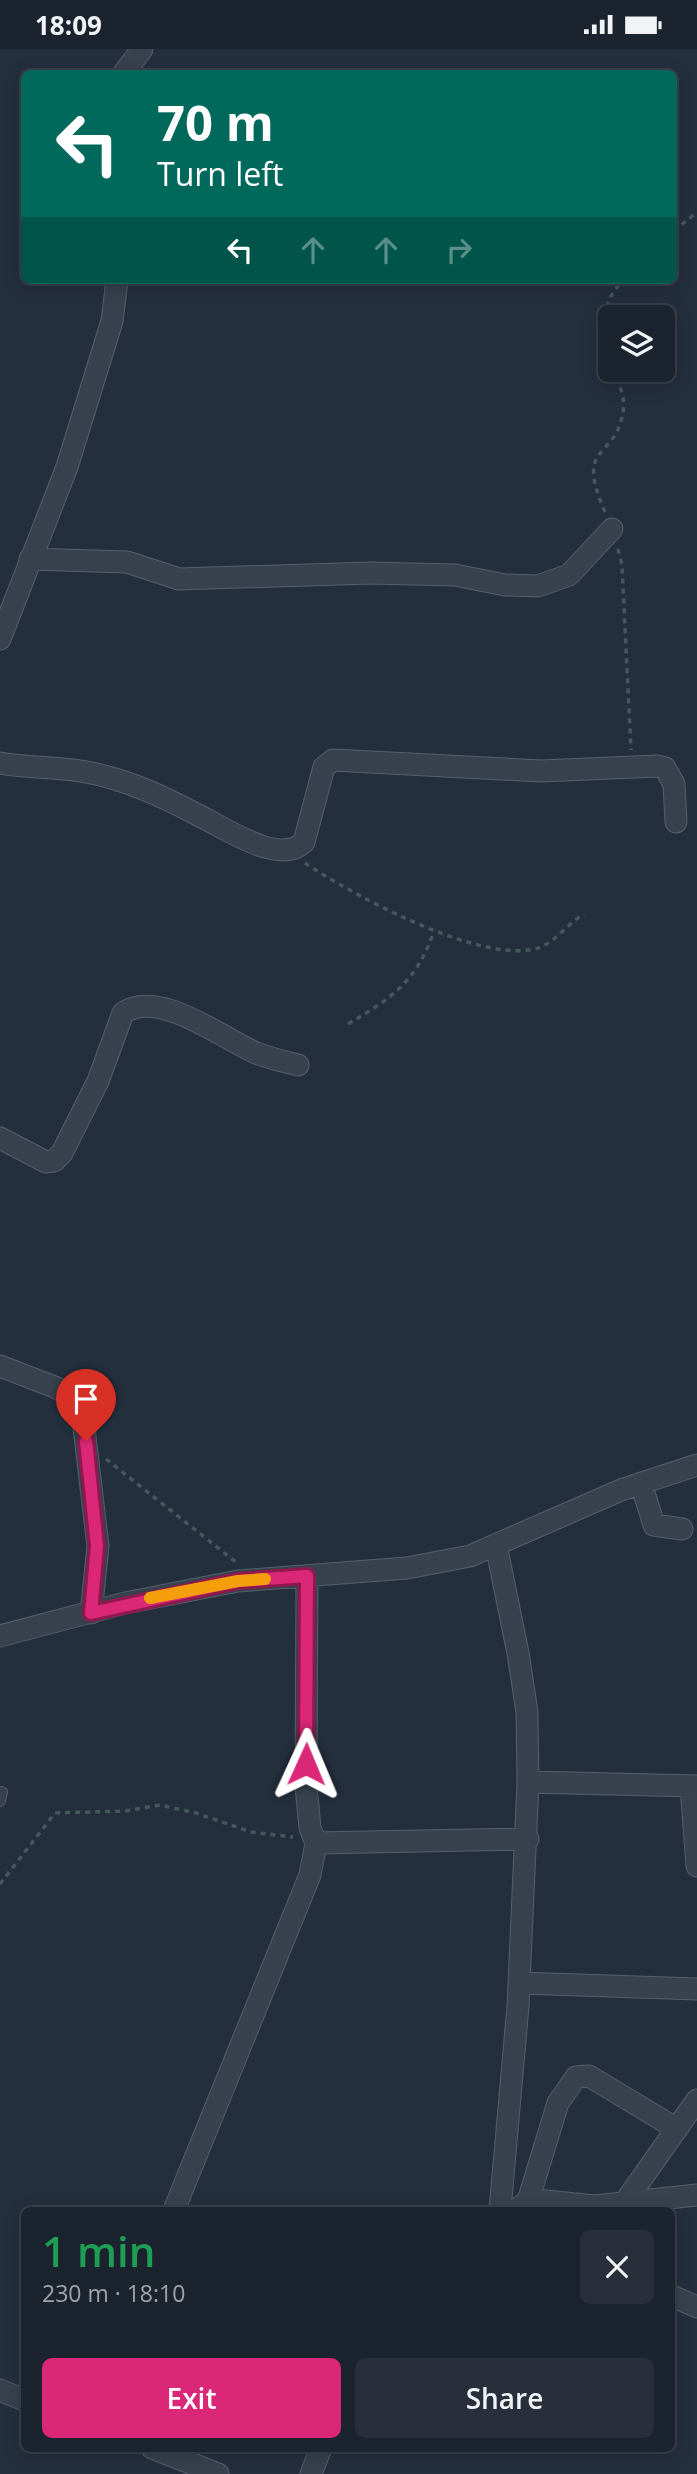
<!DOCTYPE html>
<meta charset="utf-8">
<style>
:root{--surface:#1b232e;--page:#282f3a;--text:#f1f3f6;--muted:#a0a4aa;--line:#39404a;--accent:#db2777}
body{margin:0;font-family:"Open Sans",sans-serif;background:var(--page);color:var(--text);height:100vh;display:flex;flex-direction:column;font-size:26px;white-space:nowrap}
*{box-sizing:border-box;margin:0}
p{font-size:23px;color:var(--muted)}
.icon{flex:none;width:38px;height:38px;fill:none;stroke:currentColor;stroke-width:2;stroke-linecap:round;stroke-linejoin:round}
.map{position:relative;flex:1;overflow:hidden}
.panel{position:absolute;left:21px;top:2158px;width:654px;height:245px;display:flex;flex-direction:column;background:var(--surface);border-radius:10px;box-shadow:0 4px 18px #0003,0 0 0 2px var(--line)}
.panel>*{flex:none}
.banner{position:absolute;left:21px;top:21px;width:656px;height:214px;border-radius:10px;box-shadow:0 4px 18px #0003,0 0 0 2px var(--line);background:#00695c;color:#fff;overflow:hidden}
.controls{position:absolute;left:598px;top:256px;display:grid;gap:14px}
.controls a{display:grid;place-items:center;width:77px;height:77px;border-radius:10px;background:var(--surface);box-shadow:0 4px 18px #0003,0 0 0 2px var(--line);font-size:35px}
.pin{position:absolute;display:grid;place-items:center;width:60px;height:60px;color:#fff;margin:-72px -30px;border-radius:50% 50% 50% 0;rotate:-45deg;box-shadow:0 0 7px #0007}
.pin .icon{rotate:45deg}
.me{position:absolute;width:77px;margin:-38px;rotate:1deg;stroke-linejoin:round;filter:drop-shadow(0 0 5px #0008)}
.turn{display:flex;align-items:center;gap:24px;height:147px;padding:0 21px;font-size:32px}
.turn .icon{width:91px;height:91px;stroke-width:2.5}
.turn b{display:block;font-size:49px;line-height:60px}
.lanes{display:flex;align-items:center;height:66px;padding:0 21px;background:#0003;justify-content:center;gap:35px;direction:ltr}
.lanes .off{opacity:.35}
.round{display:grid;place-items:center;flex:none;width:74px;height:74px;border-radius:10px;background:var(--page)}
.head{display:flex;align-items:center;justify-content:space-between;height:119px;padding:0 21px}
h1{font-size:42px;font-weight:600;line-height:52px;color:#1e9e55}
.action{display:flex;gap:14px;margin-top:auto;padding:14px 21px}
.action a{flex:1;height:80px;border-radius:10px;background:var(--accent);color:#fff;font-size:28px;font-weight:600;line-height:80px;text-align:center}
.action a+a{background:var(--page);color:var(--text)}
.status{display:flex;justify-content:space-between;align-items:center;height:49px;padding:0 35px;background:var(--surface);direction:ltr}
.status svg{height:19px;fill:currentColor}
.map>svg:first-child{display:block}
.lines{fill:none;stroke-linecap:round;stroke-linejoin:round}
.service-casing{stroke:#565f6c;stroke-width:12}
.minor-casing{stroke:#565f6c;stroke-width:23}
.path{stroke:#44595c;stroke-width:3.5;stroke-dasharray:5 5;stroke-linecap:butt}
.service{stroke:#38414e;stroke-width:10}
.minor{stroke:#38414e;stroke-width:21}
.route-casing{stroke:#8e194d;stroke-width:18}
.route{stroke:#db2777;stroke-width:12}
.slow{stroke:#f59e0b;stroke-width:12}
</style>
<div class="status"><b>18:09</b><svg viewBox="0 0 49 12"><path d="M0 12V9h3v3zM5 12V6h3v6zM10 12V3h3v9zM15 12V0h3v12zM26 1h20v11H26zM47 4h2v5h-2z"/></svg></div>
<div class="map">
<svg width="697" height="2425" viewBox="0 0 697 2425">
<rect width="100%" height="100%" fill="#242f3e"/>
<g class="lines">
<defs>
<path id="service" d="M0,1752L2,1743"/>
<path id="minor" d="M124,24L142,0
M30,510L127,513L179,530L370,524L455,526L505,536L538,537L569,526L612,480
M0,590L67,418L112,272L117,231
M0,714C32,720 65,717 96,725C132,733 164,748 196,765C222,777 279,818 304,793L324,718L333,711L541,722L657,717L665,719L674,735L676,773
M0,1089L46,1113L54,1112L62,1104L98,1032L123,964C158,939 222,989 256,1004C270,1009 284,1013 298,1016
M0,1317L57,1339L81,1354L98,1497L91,1564
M641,1434L654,1476L682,1480
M496,1496L518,1604L527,1663L528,1733L518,1957L500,2161
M0,1587L125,1554L238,1532L407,1519L470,1507L621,1441L697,1416
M528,1733L697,1737
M691,1738L697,1817
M316,1794L528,1790
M520,1934L697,1940
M528,2152L558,2054L576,2028L589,2027L677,2080
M625,2153L697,2051
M174,2161L310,1826L316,1794L310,1779L306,1737L307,1527
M516,2161L528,2152L536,2151L595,2157L697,2146
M672,2247L697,2258
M0,2341L24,2351
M152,2399L218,2425
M311,2425L321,2399"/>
</defs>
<use href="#service" class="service-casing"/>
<use href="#minor" class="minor-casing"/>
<path class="path" d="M674,182L697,163
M611,307C604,277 599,254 624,231
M605,463C574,392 615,413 623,363C626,350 618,333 614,320
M618,500L622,516L631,701
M305,814C351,845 486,919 541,898C557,891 568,874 584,865
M348,975C392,949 417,932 434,882
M106,1410L237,1514
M0,1835L55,1764L125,1762L160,1756L196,1764L251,1783L293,1788"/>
<use href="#service" class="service"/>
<use href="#minor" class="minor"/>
</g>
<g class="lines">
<defs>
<path id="route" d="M86,1392L97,1497L91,1564L238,1532L307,1527L306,1715"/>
</defs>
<use href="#route" class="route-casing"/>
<use href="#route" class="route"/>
<path class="slow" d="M150,1549L238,1532L265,1530"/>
</g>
</svg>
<div class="controls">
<a><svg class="icon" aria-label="layers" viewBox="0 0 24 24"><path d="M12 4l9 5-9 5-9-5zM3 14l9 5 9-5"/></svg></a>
</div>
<div class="pin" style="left:86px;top:1392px;background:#d93025"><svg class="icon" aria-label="arrive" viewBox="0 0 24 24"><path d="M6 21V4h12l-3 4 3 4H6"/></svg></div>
<svg class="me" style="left:306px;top:1715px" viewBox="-20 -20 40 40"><path d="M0-17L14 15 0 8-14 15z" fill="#db2777" stroke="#fff" stroke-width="4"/></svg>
<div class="banner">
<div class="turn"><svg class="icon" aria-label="left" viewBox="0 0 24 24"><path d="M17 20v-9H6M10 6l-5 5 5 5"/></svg><div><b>70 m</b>Turn left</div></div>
<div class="lanes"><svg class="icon" aria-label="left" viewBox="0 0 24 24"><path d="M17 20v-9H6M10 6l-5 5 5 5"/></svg><svg class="icon off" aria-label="ahead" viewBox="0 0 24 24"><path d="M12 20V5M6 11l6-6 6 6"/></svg><svg class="icon off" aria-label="ahead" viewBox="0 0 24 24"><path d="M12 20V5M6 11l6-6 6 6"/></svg><svg class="icon off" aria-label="right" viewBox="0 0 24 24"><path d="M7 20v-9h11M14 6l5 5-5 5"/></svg></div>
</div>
<section class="panel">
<div class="head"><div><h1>1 min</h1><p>230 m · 18:10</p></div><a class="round"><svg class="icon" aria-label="close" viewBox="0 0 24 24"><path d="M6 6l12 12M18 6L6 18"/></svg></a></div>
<div class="action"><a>Exit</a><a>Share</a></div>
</section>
</div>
